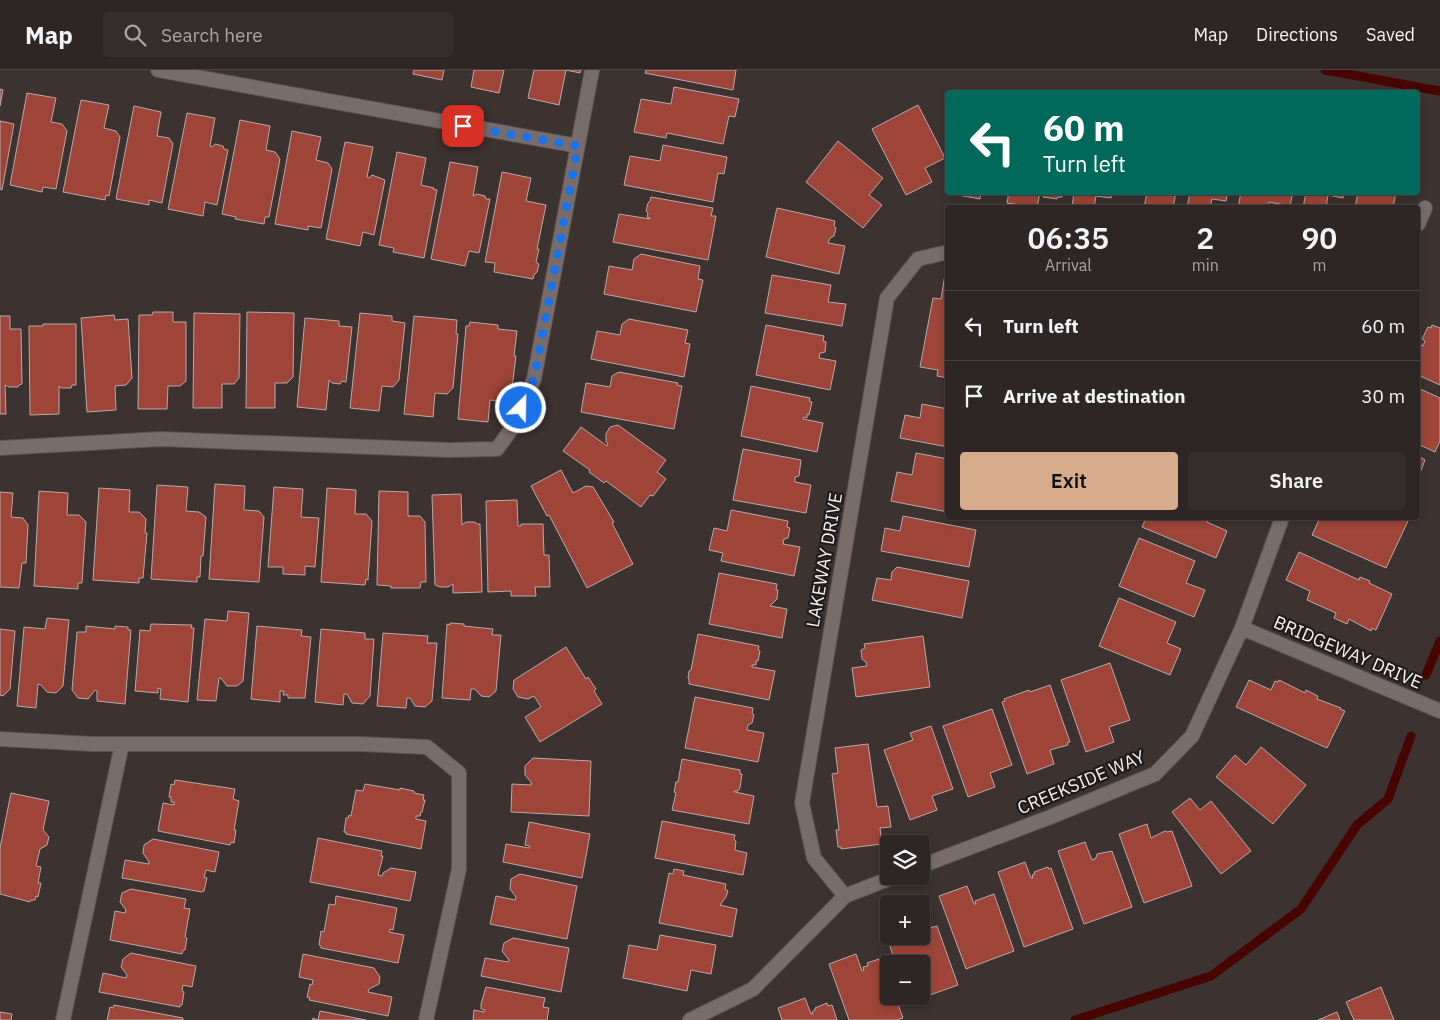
<!DOCTYPE html>
<meta charset="utf-8">
<style>
:root{--surface:#2d2624;--page:#352e2c;--text:#f1f3f6;--muted:#a7a5a6;--line:#484341;--accent:#d6ab8b}
body{margin:0;font-family:"IBM Plex Sans",sans-serif;background:var(--page);color:var(--text);height:100vh;display:flex;flex-direction:column;font-size:19px;white-space:nowrap}
*{box-sizing:border-box;margin:0}
p{font-size:16px;color:var(--muted)}
.icon{flex:none;width:28px;height:28px;fill:none;stroke:currentColor;stroke-width:2;stroke-linecap:round;stroke-linejoin:round}
.map{position:relative;flex:1;overflow:hidden}
.sheet{position:absolute;left:945px;top:135px;width:475px;height:315px;display:flex;flex-direction:column;background:var(--surface);border-radius:5px;box-shadow:0 2px 8px #0003,0 0 0 1px var(--line)}
.sheet>*{flex:none}
.guide{position:absolute;left:945px;top:20px;width:475px;height:105px;border-radius:5px;box-shadow:0 2px 8px #0003,0 0 0 1px var(--line);background:#00695c;color:#fff;overflow:hidden}
.fabs{position:absolute;left:880px;top:765px;display:grid;gap:10px}
.fabs a{display:grid;place-items:center;width:50px;height:50px;border-radius:5px;background:var(--surface);box-shadow:0 2px 8px #0003,0 0 0 1px var(--line);font-size:25px}
.pin{position:absolute;display:grid;place-items:center;width:42px;height:42px;color:#fff;margin:-21px;border-radius:10px;box-shadow:0 2px 8px #0006}
.me{position:absolute;width:55px;margin:-28px;rotate:23deg;stroke-linejoin:round;filter:drop-shadow(0 0 4px #0008)}
.turn{display:flex;align-items:center;gap:18px;height:105px;padding:0 15px;font-size:22px}
.turn .icon{width:65px;height:65px;stroke-width:2.5}
.turn b{display:block;font-size:35px;line-height:42px}
.eta{display:flex;justify-content:space-evenly;align-items:center;height:85px;text-align:center}
.eta b{font-size:30px;font-weight:600;line-height:35px}
.primary-button{display:flex;gap:10px;margin-top:auto;padding:10px 15px}
.primary-button a{flex:1;height:58px;border-radius:5px;background:var(--accent);color:#111;font-size:20px;font-weight:600;line-height:58px;text-align:center}
.primary-button a+a{background:var(--page);color:var(--text)}
ul{padding:0;list-style:none}
li{display:flex;align-items:center;gap:15px;height:70px;padding:0 15px;border-top:1px solid var(--line)}
li div{flex:1}
li b{display:block;font-size:19px}
li em{font-style:normal}
header{display:flex;align-items:center;gap:30px;box-sizing:border-box;height:70px;padding:0 25px;background:var(--surface);border-bottom:1px solid var(--line)}
header strong{font-size:24px}
nav{display:flex;gap:28px;margin-inline-start:auto;font-size:18px}
.search{width:350px;height:45px;background:var(--page);display:flex;align-items:center;gap:12px;box-sizing:border-box;padding:0 18px;border-radius:5px;color:var(--muted);font-size:19px}
.map>svg:first-child{display:block}
.lines{fill:none;stroke-linecap:round;stroke-linejoin:round}
.stream{stroke:#470502;stroke-width:9}
.building{fill:#9e4438;stroke:#b6aaa8}
.minor-casing{stroke:#5a5250;stroke-width:16}
.minor{stroke:#786d6b;stroke-width:14}
.route{stroke:#1a73e8;stroke-width:9;stroke-dasharray:0 16.2}
.labels{text-anchor:middle;dominant-baseline:central;stroke-width:4.5;stroke-linejoin:round;paint-order:stroke}
.street-label{font-size:18px;fill:#f7f0ef;stroke:#201b1a}
</style>
<header>
<strong>Map</strong>
<div class="search"><svg class="icon" aria-label="search" viewBox="0 0 24 24"><circle cx="10" cy="10" r="6"/><path d="M15 15l6 6"/></svg>Search here</div>
<nav><a>Map</a><a>Directions</a><a>Saved</a></nav>
</header>
<div class="map">
<svg width="1440" height="950" viewBox="0 0 1440 950">
<rect width="100%" height="100%" fill="#3c3230"/>
<g class="lines">
<path class="stream" d="M1325,0L1440,21
M1426,605L1440,571
M1075,950L1211,906L1301,839L1357,755L1388,729L1411,666"/>
</g>
<path class="building" d="M414,0H444L442,10L413,4Z
M474,0H504L499,23L471,17Z
M534,0H581L580,3L566,0L559,35L528,28Z
M646,0H736L733,20L645,3Z
M674,17L739,29L735,47L729,46L723,74L667,63L666,68L634,62L641,29L671,34Z
M0,19L3,20L0,36Z
M27,23L56,28L51,52L62,54L67,61L56,119L43,117L42,122L10,115Z
M81,30L109,35L104,58L116,61L120,67L109,126L106,125L105,130L63,122Z
M918,35L945,88L925,98L932,112L906,125L872,59Z
M134,36L161,42L157,66L169,68L173,74L162,133L149,130V135L116,129Z
M187,43L215,48L210,76L212,77L215,74L223,76L224,79L228,80L217,135L205,132L203,146L168,139Z
M240,50L270,56L266,80L275,82L280,89L269,147H265L264,154L235,149L236,147L222,144Z
M0,51L14,54L2,120L0,119Z
M292,61L321,67L316,90L328,93L332,99L321,158L308,156V160L275,154Z
M838,71L883,108L869,125L882,135L863,158L806,112Z
M345,72L373,77L367,107L369,108L372,105L385,110L374,165L363,162L360,176L326,169Z
M663,75L727,87L724,104L718,103L713,132L624,115L630,86L660,91Z
M397,82L426,88L421,115L434,118L433,119L437,120L424,188L393,182L394,178L379,175Z
M450,92L478,97L473,126L477,124L485,126L486,129H490L479,183L469,181L465,196L431,189Z
M502,102L531,108L526,131L546,135L537,179H539L536,192L539,194L537,202L534,205L533,209L494,202L495,193L485,192Z
M958,122H981L980,129L958,125Z
M1009,122H1040L1037,138L1007,133Z
M1040,122H1063L1062,127H1058L1057,129L1043,127L1044,125L1040,124Z
M1074,122H1112L1111,128L1096,126L1094,138L1072,137Z
M1147,122H1176L1173,138H1144Z
M1190,122H1228L1226,131L1212,129L1210,138H1187Z
M1241,122H1293L1290,136L1269,132L1268,138H1238Z
M1306,122H1344L1343,128L1328,125L1326,138H1303Z
M1358,122H1396L1393,138H1355Z
M651,127L713,138L711,146H716L708,190L613,172L619,144L650,149V148L647,147L648,143L646,141L648,133L650,131Z
M777,138L835,151L834,156L836,158L834,166L830,168L828,173L845,176L839,204L766,187Z
M641,184L700,196L698,209L703,210L696,242L604,224L609,196L632,200L634,189Z
M945,204L948,205V308L937,306L938,300L920,297L933,228L941,229Z
M772,205L831,215L828,232L846,234L842,256L765,243Z
M153,242H173V252H186V311L180,316H168L167,339H138L139,245H152Z
M247,242L294,243L293,307L287,313H275V338H246Z
M194,243L240,244L239,308L234,314H222V338H193Z
M360,243L392,246V251L405,253L399,310L393,317L382,316L379,341L350,338Z
M114,245L115,250L128,249L132,308L126,315L115,316L116,340L87,342L81,248Z
M0,246H10V259H21L22,314L19,315L18,317H9L5,315L6,344H0Z
M414,246L457,250L456,264H458L453,318L447,324L435,323L433,347L404,344Z
M305,248L339,251V256L352,257L346,312L342,311L340,314L332,313L329,310L326,340L297,337Z
M629,249L688,260L685,273L690,274L684,307L591,289L597,261L620,265L622,254Z
M470,252L498,255V259L517,261L514,286H516L511,326L505,332L490,330L488,352L458,349L466,256H469Z
M43,254H76V315H72L71,318H61L59,316V344L30,345L29,256H43Z
M766,255L824,266L823,271L826,272L825,282L820,283L819,288L836,291L830,320L756,305Z
M1432,255L1440,258V315L1418,305V273L1423,276L1425,271L1422,269L1428,257L1431,258Z
M619,302L678,313L677,315L682,316L674,359L581,342L586,313L610,317L612,306Z
M751,316L810,328L809,331L812,332L809,345L807,344V348L804,347L803,349L823,353L817,382L741,366Z
M1418,318L1440,328V371L1435,382L1418,374Z
M922,334L948,339V377L900,368L905,345L920,348Z
M618,355L666,390L657,402L666,409L653,426L650,425L641,437L606,411L604,413L589,402L590,400L563,381L581,357L607,376L608,374L606,372V364L610,357Z
M743,379L801,390L799,406L795,407V412L811,415L806,443L733,430Z
M916,383L948,389V442L891,431L897,402L912,405Z
M1418,386L1425,390L1418,408Z
M561,400L573,423L586,416L593,417L614,452L612,453L633,494L587,518L549,445L547,446L531,416Z
M215,414L245,416L244,440L259,441L264,447L259,512L209,509Z
M157,415L188,417L186,441L199,442L206,447L203,486H201L200,507H197V512L151,509Z
M274,417L303,419L301,447L319,448L315,497L305,496V505L283,504V497H268Z
M99,418L130,420L129,442H139L146,449L145,463H147L143,508H139V513L93,510Z
M327,418L356,420L355,444H366L372,451L368,510L366,509L365,515L321,512Z
M39,421L68,423L67,445H79L86,452L82,513H78V519L34,516Z
M379,421L408,422V446H420L425,452L426,512H421L420,518H391V516L377,515Z
M0,422L13,423L11,447L23,448L28,455L26,493H22L19,518L0,517Z
M461,424L462,455L466,452H475L477,454H480L482,522L453,523V514L448,517H440L435,515L432,425Z
M517,430L518,456H521V454H543L544,485H549L550,517H535L536,526H511V521L488,522L486,431Z
M731,440L788,451L787,457L790,458L788,468L784,469L783,474L800,477L794,506L721,491L723,483L709,480L714,458L727,461Z
M903,446L976,460L969,497L881,481L885,458L900,461Z
M1146,448H1209L1207,452L1227,461L1216,488L1142,457Z
M1320,448H1399L1408,451L1386,498L1312,465Z
M1139,468L1195,491L1186,513L1205,520L1194,547L1119,516Z
M1299,482L1359,510L1360,507L1370,511L1369,513L1392,524L1376,560L1372,558L1371,561L1349,549L1347,554L1334,548L1336,543L1307,530L1310,521L1286,510Z
M897,497L969,511L962,548L872,530L877,508L891,510L892,502Z
M719,503L777,514L776,520H778L777,529L770,536L787,539L782,568L709,554Z
M1119,528L1176,552L1167,573L1181,579L1170,605L1099,576Z
M228,541L249,543L243,611L237,616H227L221,608H219L216,631L197,630L205,549L227,551Z
M47,548L69,550L63,616L56,623L47,622L41,615L38,614L36,638L17,636L24,557L45,559Z
M450,553L464,554V556L493,559L492,565H501L496,621L489,627L481,626L475,619H471L470,630L442,628L447,554L450,555Z
M151,554L192,555L191,558H194L188,632L160,629L161,619L158,618V623L135,621L140,560L150,561Z
M86,556L115,559V556L128,557V560H131L125,634L97,631V621L95,620L88,629L78,628L72,620L77,562H86Z
M257,556L302,560L301,566L311,567L305,628H288V625H283L284,621H280V632L251,629Z
M0,559L15,561L10,619L3,626L0,625Z
M321,559L365,563V569H374L370,626L363,634L352,633L347,624H344L343,635L315,632Z
M383,563L428,566L427,573H437L432,631L425,637L415,636L410,628H407L406,638L377,636Z
M698,564L759,576L758,579L760,581L758,591H756V595H752V597L775,601L769,630L689,614V609L688,608L689,601L691,600Z
M923,566L930,617L856,627L852,598L867,596L866,592L862,589L861,580L865,578L864,574Z
M566,577L586,609L588,607L596,619L594,621L602,634L540,672L525,647L541,637L534,626L528,629L518,627L513,619L514,610Z
M1110,593L1130,650L1109,657L1114,672L1086,682L1061,610Z
M1249,610L1271,620L1275,611L1278,612L1279,610L1305,623L1306,620L1318,626L1317,629L1341,638L1340,639L1345,641L1327,678L1236,637Z
M1050,615L1070,672L1067,673L1068,675L1050,680L1054,694L1027,704L1002,632L1005,631L1004,629L1029,620L1030,622Z
M695,627L753,638L752,643L754,645L752,653L748,655L747,660L764,663L758,692L685,678Z
M992,639L1012,695L990,703L995,717L968,727L943,656Z
M931,656L953,719L932,726L937,740L910,750L884,680L913,670L910,663Z
M868,674L877,737L888,736L891,757L880,758L882,774L841,779V777H838L836,760H839L832,704L838,703L835,678Z
M1261,677L1306,715L1273,754L1216,707L1235,685L1246,695Z
M533,688L591,691L589,746L511,742L512,714L531,715V712L525,705V696Z
M682,689L740,700V704H742L740,718L738,721H734L735,722L754,726L749,754L672,740L676,723L674,722L676,712H678Z
M175,710L235,719L233,729L239,731L234,760H236L234,773L231,772L230,775L158,761L163,733L174,735V732H171V727H169L171,714L174,715Z
M365,714L400,720V718L414,721V723L424,725L423,730H425L422,742H421L420,746H416V749L426,751L421,779L346,764V762H344L346,748H348L349,745L351,746L356,720L363,721Z
M11,723L49,731L43,760L49,767L47,775L40,779L36,796L41,797L38,813H41L38,827L36,826L35,830H31L30,832L0,824V778Z
M1190,728L1200,740L1211,731L1251,781L1221,804L1172,742Z
M662,751L735,765L734,769L736,771L735,780L747,783L743,805L655,788Z
M529,752L590,764L582,808L503,792L506,774L529,778L530,776L525,775Z
M1147,754L1151,768L1165,761L1167,762L1172,761L1192,816L1144,833L1119,764Z
M318,768L382,781L381,786H383L378,805L382,806L383,803L391,798L416,802L410,831L310,812Z
M153,769L219,782L215,802L206,800L204,807L207,808L204,821L202,822L122,808L125,790L149,794V792L143,783L144,775Z
M1085,772L1092,790L1096,788L1097,784L1112,781L1132,837L1084,854L1058,781Z
M1025,792L1031,808H1033L1032,805L1035,804L1034,802L1048,797L1049,799L1051,798L1073,859L1024,877L998,802Z
M674,799L684,801L683,805L726,814L725,819L728,821L726,827L720,835L737,839L732,867L659,853L669,803L673,804Z
M520,804L577,816L567,869L490,854L496,826L515,830L516,827L510,819L511,809Z
M967,816L974,834H976L975,831L994,824L1014,881L966,899L939,826Z
M131,819L186,829L184,838L190,839L185,867L187,868L185,880H183L182,884L110,870L115,841L125,843L126,840L120,832L122,823Z
M336,826L397,838L393,860L390,859L389,862L404,865L398,893L321,878V876L319,875L321,861L324,862L329,834L335,835Z
M889,854V866H921V860L937,856L958,915L910,932L908,926H921V894H896L883,856Z
M660,865L716,875L711,904L691,900L687,921L623,908L629,875L657,880Z
M513,868L569,878L561,922L481,906L485,888L508,892L509,890L502,881L504,873Z
M131,883L196,896L192,917L183,915L182,921L184,922L182,935H180V937L99,922L103,903L126,908L127,905L121,897L123,889Z
M303,884L374,898L380,907L379,914L369,919L368,922L392,927L388,946L309,930L310,928L307,927L310,914L312,915L313,910L299,907Z
M856,884L862,901L864,900L863,897L868,896L867,893L879,889V891L882,890L889,908V926H895L903,948L896,950H849L829,894Z
M486,917L545,928L543,937L549,938L547,950H473L474,940L484,942L485,940L481,939V934Z
M1381,917L1394,950H1354L1346,932Z
M805,928L811,944H813L812,942L815,940V938L827,933L828,936L832,935L837,950H782L778,938Z
M114,935L183,948V950H107L110,937L113,938Z
M320,941L366,950H312L313,948L318,950Z
M0,942L12,944L11,950H0Z
M1337,942L1340,950H1318Z"/>
<g class="lines">
<defs>
<path id="minor" d="M158,0L578,76
M1418,154L1425,138
M0,378L161,369L448,380L497,379L515,354L534,309L592,0
M1242,558L1440,641
M0,669L92,674H360L427,677L459,703V799L426,950
M921,796L1053,746L1155,704L1192,666L1242,558L1282,448
M845,826L814,788L802,733L887,228L918,189L948,182
M63,950L122,674
M690,950L753,919L845,826L896,806"/>
</defs>
<use href="#minor" class="minor-casing"/>
<use href="#minor" class="minor"/>
</g>
<g class="lines">
<path class="route" d="M463,56L578,76L534,309L521,338"/>
</g>
<g class="labels">
<g class="street-label">
<text transform="translate(824 490) rotate(-80)">LAKEWAY DRIVE</text>
<text transform="translate(1348 582) rotate(23)">BRIDGEWAY DRIVE</text>
<text transform="translate(1081 712) rotate(-23)">CREEKSIDE WAY</text>
</g>
</g>
</svg>
<div class="fabs">
<a><svg class="icon" aria-label="layers" viewBox="0 0 24 24"><path d="M12 4l9 5-9 5-9-5zM3 14l9 5 9-5"/></svg></a>
<a>+</a>
<a>−</a>
</div>
<div class="pin" style="left:463px;top:56px;background:#d93025"><svg class="icon" aria-label="arrive" viewBox="0 0 24 24"><path d="M6 21V4h12l-3 4 3 4H6"/></svg></div>
<svg class="me" style="left:521px;top:338px" viewBox="-20 -20 40 40"><circle r="17" fill="#1a73e8" stroke="#fff" stroke-width="3"/><path d="M0-11L8 9 0 5-8 9z" fill="#fff"/></svg>
<div class="guide">
<div class="turn"><svg class="icon" aria-label="left" viewBox="0 0 24 24"><path d="M17 20v-9H6M10 6l-5 5 5 5"/></svg><div><b>60 m</b>Turn left</div></div>
</div>
<section class="sheet">
<div class="eta">
<div><b>06:35</b><p>Arrival</p></div>
<div><b>2</b><p>min</p></div>
<div><b>90</b><p>m</p></div>
</div>
<ul>
<li><svg class="icon" aria-label="left" viewBox="0 0 24 24"><path d="M17 20v-9H6M10 6l-5 5 5 5"/></svg><div><b>Turn left</b></div><em>60 m</em></li>
<li><svg class="icon" aria-label="arrive" viewBox="0 0 24 24"><path d="M6 21V4h12l-3 4 3 4H6"/></svg><div><b>Arrive at destination</b></div><em>30 m</em></li>
</ul>
<div class="primary-button"><a>Exit</a><a>Share</a></div>
</section>
</div>
